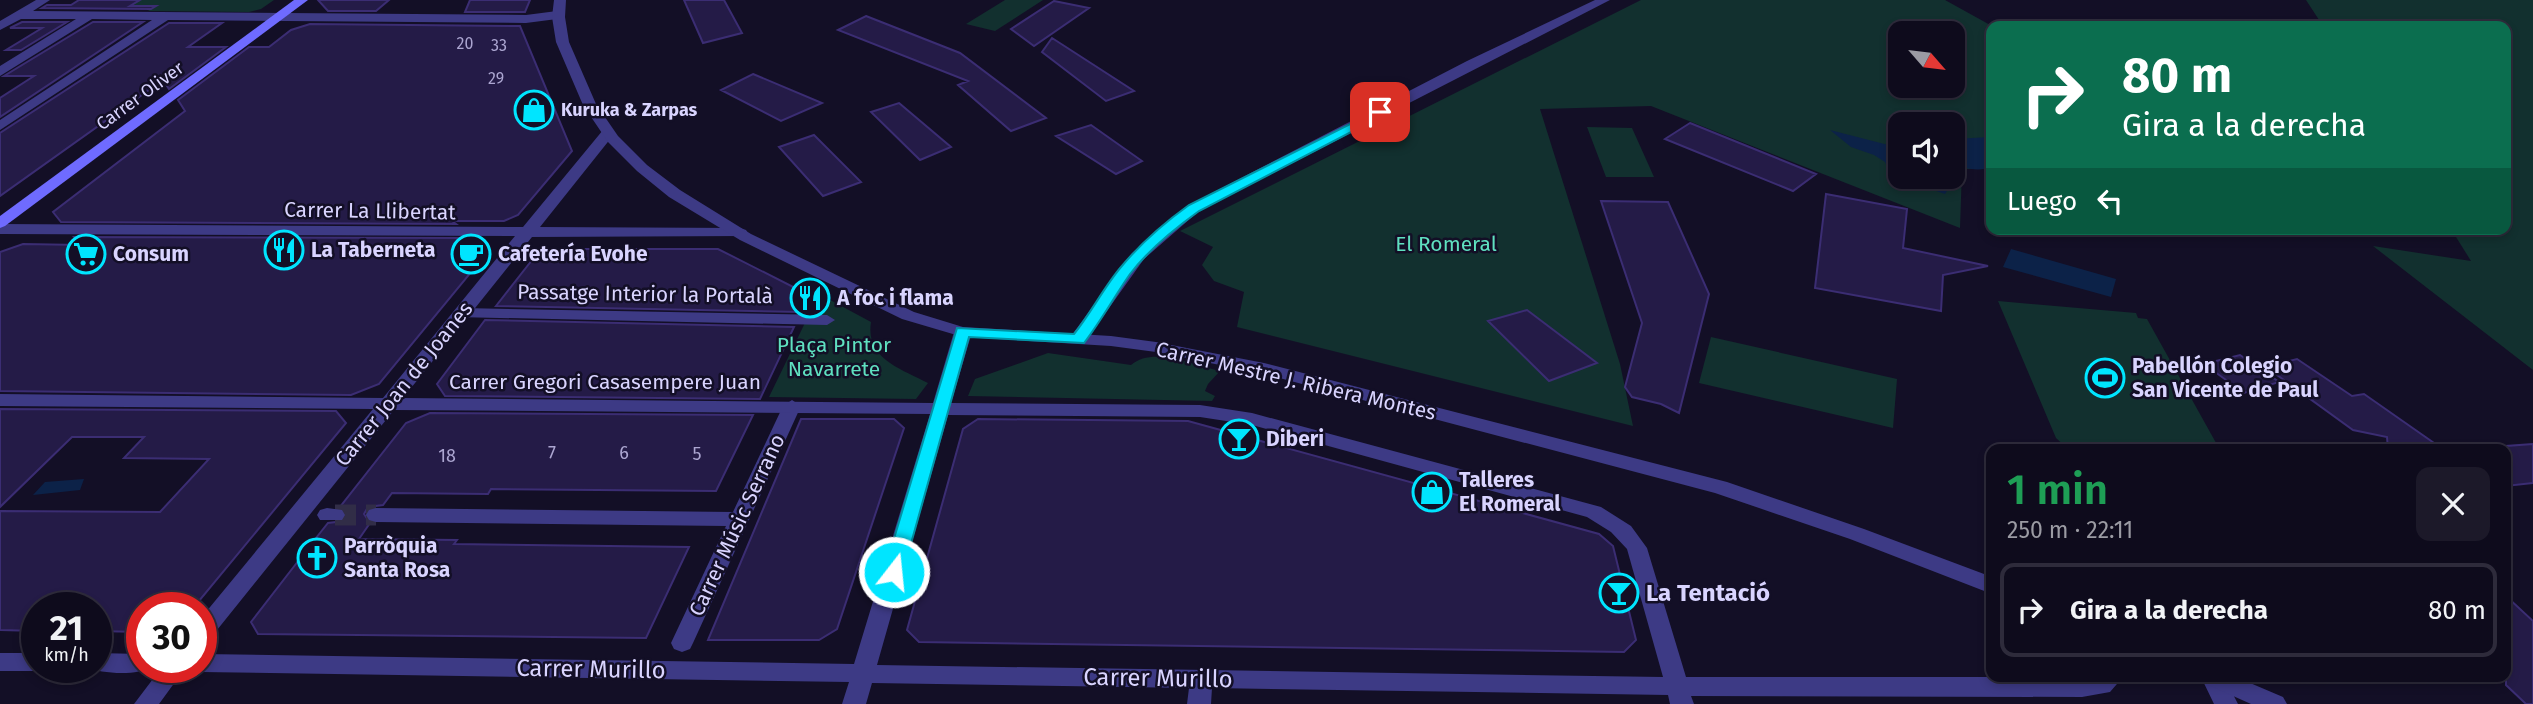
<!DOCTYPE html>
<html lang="es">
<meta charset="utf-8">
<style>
:root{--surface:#0e0b1c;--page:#1c1929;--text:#f1f3f6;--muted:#9b9ba3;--line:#2e2b3b}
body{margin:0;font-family:"Fira Sans",sans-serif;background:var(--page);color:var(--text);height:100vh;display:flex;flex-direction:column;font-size:26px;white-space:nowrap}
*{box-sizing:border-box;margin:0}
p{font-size:23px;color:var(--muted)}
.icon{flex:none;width:38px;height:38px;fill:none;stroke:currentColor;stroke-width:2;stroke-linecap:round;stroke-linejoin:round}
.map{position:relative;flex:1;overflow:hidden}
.drawer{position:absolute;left:1986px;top:444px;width:525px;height:238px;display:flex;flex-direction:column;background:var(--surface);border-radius:14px;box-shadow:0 4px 10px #0003,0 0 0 2px var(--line)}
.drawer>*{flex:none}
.hud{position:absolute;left:1986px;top:21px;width:525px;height:214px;border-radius:14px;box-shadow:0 4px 10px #0003,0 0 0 2px var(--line);background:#0b6e4f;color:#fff;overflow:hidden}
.needle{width:46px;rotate:118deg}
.tools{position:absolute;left:1888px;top:21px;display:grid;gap:14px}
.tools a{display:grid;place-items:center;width:77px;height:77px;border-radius:14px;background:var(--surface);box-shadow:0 4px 10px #0003,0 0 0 2px var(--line);font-size:35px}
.speed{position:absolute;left:21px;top:592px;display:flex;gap:14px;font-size:35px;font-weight:700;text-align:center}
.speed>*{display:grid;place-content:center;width:91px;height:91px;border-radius:50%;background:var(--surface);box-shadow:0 4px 10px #0003,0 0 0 2px var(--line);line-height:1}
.speed small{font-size:18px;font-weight:400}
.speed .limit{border:10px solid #d22;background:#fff;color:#111}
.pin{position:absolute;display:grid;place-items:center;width:60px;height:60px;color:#fff;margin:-30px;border-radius:14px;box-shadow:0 4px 10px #0006}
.me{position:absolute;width:77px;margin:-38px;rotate:16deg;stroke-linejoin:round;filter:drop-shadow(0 0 5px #0008)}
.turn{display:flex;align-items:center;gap:24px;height:147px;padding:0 21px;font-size:32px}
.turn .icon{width:91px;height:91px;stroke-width:2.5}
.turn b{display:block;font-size:49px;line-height:60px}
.then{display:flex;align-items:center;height:66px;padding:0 21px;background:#0003;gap:14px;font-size:26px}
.round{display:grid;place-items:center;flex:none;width:74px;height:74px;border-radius:14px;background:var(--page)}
.overview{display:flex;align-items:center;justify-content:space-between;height:119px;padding:0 21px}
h1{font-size:42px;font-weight:600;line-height:52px;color:#1e9e55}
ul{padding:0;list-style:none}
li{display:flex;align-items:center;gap:21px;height:94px;margin:0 14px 10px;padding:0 7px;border:4px solid var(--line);border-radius:14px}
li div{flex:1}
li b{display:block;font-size:26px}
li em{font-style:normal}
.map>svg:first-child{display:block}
.green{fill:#12302f;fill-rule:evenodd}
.water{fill:#0c2248}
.building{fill:#241b47;stroke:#3b2d73;stroke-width:2}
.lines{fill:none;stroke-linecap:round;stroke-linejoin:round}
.pedestrian-tunnel{stroke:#312d47;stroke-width:21;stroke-dasharray:21 10;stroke-linecap:butt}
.pedestrian{fill:#3d3a85;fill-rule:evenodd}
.minor{fill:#3d3a85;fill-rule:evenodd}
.tertiary{fill:#3d3a85;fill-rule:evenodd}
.secondary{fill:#6f6bff;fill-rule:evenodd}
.route{fill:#00e5ff;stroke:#0095a6;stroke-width:2}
.labels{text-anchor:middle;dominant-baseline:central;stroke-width:5;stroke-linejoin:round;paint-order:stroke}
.far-number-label{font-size:16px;fill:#aca6d1}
.far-street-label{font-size:18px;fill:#d9d4ff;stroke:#130f26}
.far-poi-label{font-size:18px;font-weight:bold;fill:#d9d4ff;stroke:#130f26;text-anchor:start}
.number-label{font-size:18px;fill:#aca6d1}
.street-label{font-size:21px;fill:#d9d4ff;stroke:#130f26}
.park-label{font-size:21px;fill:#5fe0c0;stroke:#130f26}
.poi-label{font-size:21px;font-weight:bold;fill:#d9d4ff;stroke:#130f26;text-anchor:start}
.near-poi-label{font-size:24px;font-weight:bold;fill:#d9d4ff;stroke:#130f26;text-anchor:start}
.near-street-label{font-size:24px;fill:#d9d4ff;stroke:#130f26}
</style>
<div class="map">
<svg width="2533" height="704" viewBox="0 0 2533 704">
<rect width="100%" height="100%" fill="#130f26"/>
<path class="green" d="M140,0H274L261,9L249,12L148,11L154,7L130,6Z
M1005,0H1043L995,31L966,24Z
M1641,0H1945L1992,26L1991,166L1986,169H1962L1960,228L1651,106L1540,109L1620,364L1633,426L1237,327L1244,292L1214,281L1202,265L1213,247L1180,231ZM1900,33H1953V86H1900ZM1900,124H1953V177H1900Z
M2306,0H2533V370L2373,246L2471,261L2451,229H2506V26H2323Z
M1587,127L1632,128L1654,177H1606Z
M819,294L871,322C865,359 902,369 928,383L916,399L769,397Z
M1998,301L2136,313L2138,318L2147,319L2220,450H2069L2056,438Z
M1711,337L1897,379L1893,428L1699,383Z
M1048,353L1131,365C1153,346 1194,365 1220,371L1208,384L1205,391L1215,396L1212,401L968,396L975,379Z"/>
<path class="water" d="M1830,130L1900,148V177H1953V166L1962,169L1945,194L1896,177L1889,171L1885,162L1874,155L1851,147Z
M1991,137V166C1980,173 1965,168 1953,164V139Z
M2011,249L2116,279L2111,297L2003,267Z
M84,479L80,490L33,495L45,482Z"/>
<path class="building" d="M79,0H140L130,6H156L151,9L42,8L47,5H71Z
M318,0H389L376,11H328Z
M470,0H530L525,12H465Z
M684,0H724L742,33L703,43Z
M1054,1L1089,8L1034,46L1011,29Z
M866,16L960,53L1046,118L1011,131L958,85L968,81L838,30Z
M22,22H67L21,50H6L42,28H10Z
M93,22H143L0,117V98L34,76H4Z
M169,23H222L188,47H226L169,89L163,80L0,196V133Z
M310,24L520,26L572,151L518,215L504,221H452L456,224L61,222L53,212L185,111L178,100L249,47H269L291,30Z
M1052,38L1134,91L1106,101L1042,52Z
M753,74L822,103L781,121L721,90Z
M899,103L951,147L920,160L871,112Z
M1690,123L1816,174L1793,191L1665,139Z
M1091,125L1142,161L1116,174L1056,136Z
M814,135L861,182L823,196L779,147Z
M1826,194L1907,209L1903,248L1988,266L1943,275L1941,311L1815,288Z
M1601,201L1668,202L1709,294L1679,413L1661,404L1632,397L1625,387L1642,323Z
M74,237L470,238L486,254L379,384L351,395L0,391V252L23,244L80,245Z
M550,249H718L809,295L801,312L496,306L536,255Z
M1527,310L1597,363L1549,381L1488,321Z
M485,320L794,327L760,399L445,396L437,384Z
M2240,355L2279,382L2244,393L2204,364Z
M2297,359L2352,396L2364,394L2444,450H2388L2387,437L2353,430L2266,367Z
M0,409L336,411L346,423L194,607H142V632L96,631V607H37V631L0,630V511L160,512L209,459L124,458L144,437H72L0,507Z
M430,413L753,415L716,491L491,489L488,494L392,493L383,505L368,507L364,514L370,523L359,539L457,540L454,544L689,547L646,638L258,634L251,622L316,538L328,523L344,521L347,514L340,507L406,423Z
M801,419H894L904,428L837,629L819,640H708Z
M978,419L1188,421L1599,534L1613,546L1636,640L1624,652L919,642L907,630L963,429Z
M2533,444V483L2506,486V446Z
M2506,596L2533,621V704H2526L2506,685Z"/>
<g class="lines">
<path class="pedestrian-tunnel" d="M335,515H376"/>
<path class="pedestrian" d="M462,308L827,315L835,320L827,325L456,317L454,313L456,309Z
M792,400L801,406L693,643L690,649L682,652L674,649L671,643L726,526L376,522L369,520L366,515L369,510L376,508L733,512L783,406Z
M327,508L342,510L345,515L342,520H320L317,515L320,510Z"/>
<path class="minor" d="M36,0H50L33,11L526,15L557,11L563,15L557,19L526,23L168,20L0,130V120L152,20L92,19L0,76V66L76,19H21L0,30V21Z
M1595,0H1610L1199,211L1144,259L1084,343L1078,344L1069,339L1132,253L1189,205L1467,61Z
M608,129L615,133L540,227L740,228L746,230L748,233L746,236L532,237L403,398L933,403L954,332L963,327L972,332L951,403L1200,405L1252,413L1601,507L1631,526L1647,548L1686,677H2123L2110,692L2082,697L1691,696L1694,704H1670L1668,695L1212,688L1211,704H1187L1189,688L872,683L866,704H842L849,682L201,672L193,669L192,667H201V654L854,664L930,414L394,410L209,640L201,642V618L373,409L0,406V394L383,398L515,236L0,234V224L523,227L603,130ZM948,415L1200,417L1252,425L1587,517L1611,532L1627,549L1663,677L877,665Z
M0,653H37V667H46L37,671H0Z
M96,653L142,654V667H151C139,676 100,674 87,667H96Z
M162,667H186L159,704H134Z
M2201,677H2224L2238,704H2214Z"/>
<path class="tertiary" d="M554,0H566L565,17L569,42L596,104L618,136L647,165L680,190L751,234L914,312L963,327L1111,336L1156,342L1264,363L1727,482L1864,529L1992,577V594L1850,539L1715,493L1264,374L1156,352L1111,346L963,337L902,319L740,240L669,197L637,171L608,142L583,105L556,42L552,17Z
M2201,677H2236L2283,697L2287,704H2251L2204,683Z"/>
<path class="secondary" d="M294,0H308L5,226L0,228V216Z"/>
</g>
<path class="route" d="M1380,109L1384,110V115L1199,211C1174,229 1149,249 1130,274C1114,297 1101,321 1084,343L969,337L903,572L900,577H887L884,572L957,328L1074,334C1091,313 1104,287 1121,267C1141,243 1164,223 1189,205Z"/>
<defs>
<symbol id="shop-ring" viewBox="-11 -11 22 22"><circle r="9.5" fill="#130f26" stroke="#00e5ff" stroke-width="1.5"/><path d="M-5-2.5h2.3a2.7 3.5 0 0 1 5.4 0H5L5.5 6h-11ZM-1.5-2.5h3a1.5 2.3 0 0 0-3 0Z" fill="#00e5ff"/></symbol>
<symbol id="restaurant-ring" viewBox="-11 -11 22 22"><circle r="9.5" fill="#130f26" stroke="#00e5ff" stroke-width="1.5"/><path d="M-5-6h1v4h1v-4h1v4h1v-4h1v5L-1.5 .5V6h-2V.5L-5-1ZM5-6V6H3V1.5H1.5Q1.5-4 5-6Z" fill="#00e5ff"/></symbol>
<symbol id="supermarket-ring" viewBox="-11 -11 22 22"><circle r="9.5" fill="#130f26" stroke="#00e5ff" stroke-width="1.5"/><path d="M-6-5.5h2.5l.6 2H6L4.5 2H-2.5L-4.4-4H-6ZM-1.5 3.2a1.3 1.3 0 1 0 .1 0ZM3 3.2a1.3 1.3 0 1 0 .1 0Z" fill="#00e5ff"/></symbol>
<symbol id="cafe-ring" viewBox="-11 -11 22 22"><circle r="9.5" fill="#130f26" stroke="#00e5ff" stroke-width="1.5"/><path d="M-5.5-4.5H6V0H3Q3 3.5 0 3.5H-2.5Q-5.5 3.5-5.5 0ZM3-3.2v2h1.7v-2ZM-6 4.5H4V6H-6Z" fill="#00e5ff"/></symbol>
<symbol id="stadium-ring" viewBox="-11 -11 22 22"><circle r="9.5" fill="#130f26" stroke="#00e5ff" stroke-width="1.5"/><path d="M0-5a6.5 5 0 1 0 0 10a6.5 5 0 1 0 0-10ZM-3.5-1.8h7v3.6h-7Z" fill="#00e5ff"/></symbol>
<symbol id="bar-ring" viewBox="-11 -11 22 22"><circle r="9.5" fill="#130f26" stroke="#00e5ff" stroke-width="1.5"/><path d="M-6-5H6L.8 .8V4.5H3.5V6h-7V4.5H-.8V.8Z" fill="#00e5ff"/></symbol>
<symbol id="church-ring" viewBox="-11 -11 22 22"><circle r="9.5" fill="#130f26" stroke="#00e5ff" stroke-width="1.5"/><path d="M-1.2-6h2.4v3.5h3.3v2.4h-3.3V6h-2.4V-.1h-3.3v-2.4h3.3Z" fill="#00e5ff"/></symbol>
</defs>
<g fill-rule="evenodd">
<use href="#shop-ring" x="512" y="88" width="44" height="44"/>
<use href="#restaurant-ring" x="262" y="228" width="44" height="44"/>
<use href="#supermarket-ring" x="64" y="232" width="44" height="44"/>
<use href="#cafe-ring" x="449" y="232" width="44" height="44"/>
<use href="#restaurant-ring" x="788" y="276" width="44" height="44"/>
<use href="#stadium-ring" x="2083" y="356" width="44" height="44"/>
<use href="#bar-ring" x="1217" y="417" width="44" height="44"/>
<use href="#shop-ring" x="1410" y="470" width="44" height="44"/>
<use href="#church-ring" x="295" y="536" width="44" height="44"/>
<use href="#bar-ring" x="1597" y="571" width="44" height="44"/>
</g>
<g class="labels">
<g class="far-number-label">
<text x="465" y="43">20</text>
<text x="499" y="45">33</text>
<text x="496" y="78">29</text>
</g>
<g class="far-street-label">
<text transform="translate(140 96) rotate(-36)">Carrer Oliver</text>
</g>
<g class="far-poi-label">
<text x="561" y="110">Kuruka &amp; Zarpas</text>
</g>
<g class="number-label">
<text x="552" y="453">7</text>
<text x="624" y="453">6</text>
<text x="697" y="454">5</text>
<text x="447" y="456">18</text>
</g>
<g class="street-label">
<text transform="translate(370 211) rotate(1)">Carrer La Llibertat</text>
<text transform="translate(645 294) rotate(1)">Passatge Interior la Portalà</text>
<text transform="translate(1296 381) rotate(13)">Carrer Mestre J. Ribera Montes</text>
<text x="605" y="382">Carrer Gregori Casasempere Juan</text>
<text transform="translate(404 384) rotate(-51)">Carrer Joan de Joanes</text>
<text transform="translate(737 525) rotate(-65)">Carrer Músic Serrano</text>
</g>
<g class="park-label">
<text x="1446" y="244">El Romeral</text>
<text x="834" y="345">Plaça Pintor<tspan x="834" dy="24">Navarrete</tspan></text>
</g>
<g class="poi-label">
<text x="311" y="250">La Taberneta</text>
<text x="113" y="254">Consum</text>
<text x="498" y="254">Cafetería Evohe</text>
<text x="837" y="298">A foc i flama</text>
<text x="2132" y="366">Pabellón Colegio<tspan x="2132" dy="24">San Vicente de Paul</tspan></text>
<text x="1266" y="439">Diberi</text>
<text x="1459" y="480">Talleres<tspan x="1459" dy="24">El Romeral</tspan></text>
<text x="344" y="546">Parròquia<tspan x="344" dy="24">Santa Rosa</tspan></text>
</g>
<g class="near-poi-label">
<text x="1646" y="593">La Tentació</text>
</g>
<g class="near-street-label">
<text transform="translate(591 669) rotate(1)">Carrer Murillo</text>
<text transform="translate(1158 678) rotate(1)">Carrer Murillo</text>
</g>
</g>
</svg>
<div class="tools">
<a><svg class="needle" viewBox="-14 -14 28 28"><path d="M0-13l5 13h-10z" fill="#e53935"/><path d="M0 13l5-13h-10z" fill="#9b9ba3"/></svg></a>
<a><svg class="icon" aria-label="sound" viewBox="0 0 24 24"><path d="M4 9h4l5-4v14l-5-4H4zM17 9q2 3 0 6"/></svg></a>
</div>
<div class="speed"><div>21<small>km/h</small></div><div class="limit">30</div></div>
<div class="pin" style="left:1380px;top:112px;background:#d93025"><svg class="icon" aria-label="arrive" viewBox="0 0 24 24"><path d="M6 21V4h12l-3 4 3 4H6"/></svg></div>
<svg class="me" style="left:894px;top:572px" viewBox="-20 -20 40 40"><circle r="17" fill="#00e5ff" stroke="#fff" stroke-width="3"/><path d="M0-11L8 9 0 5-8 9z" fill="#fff"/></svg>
<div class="hud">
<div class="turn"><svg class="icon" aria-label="right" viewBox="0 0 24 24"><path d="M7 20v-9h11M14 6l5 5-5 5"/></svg><div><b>80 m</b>Gira a la derecha</div></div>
<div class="then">Luego<svg class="icon" aria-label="left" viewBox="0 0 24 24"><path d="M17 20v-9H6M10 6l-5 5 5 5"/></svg></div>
</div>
<section class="drawer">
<div class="overview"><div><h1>1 min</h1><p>250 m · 22:11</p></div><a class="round"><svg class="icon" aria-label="close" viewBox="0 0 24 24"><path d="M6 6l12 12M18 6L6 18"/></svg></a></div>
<ul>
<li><svg class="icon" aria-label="right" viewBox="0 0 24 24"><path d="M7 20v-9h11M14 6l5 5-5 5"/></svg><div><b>Gira a la derecha</b></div><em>80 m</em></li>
</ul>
</section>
</div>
